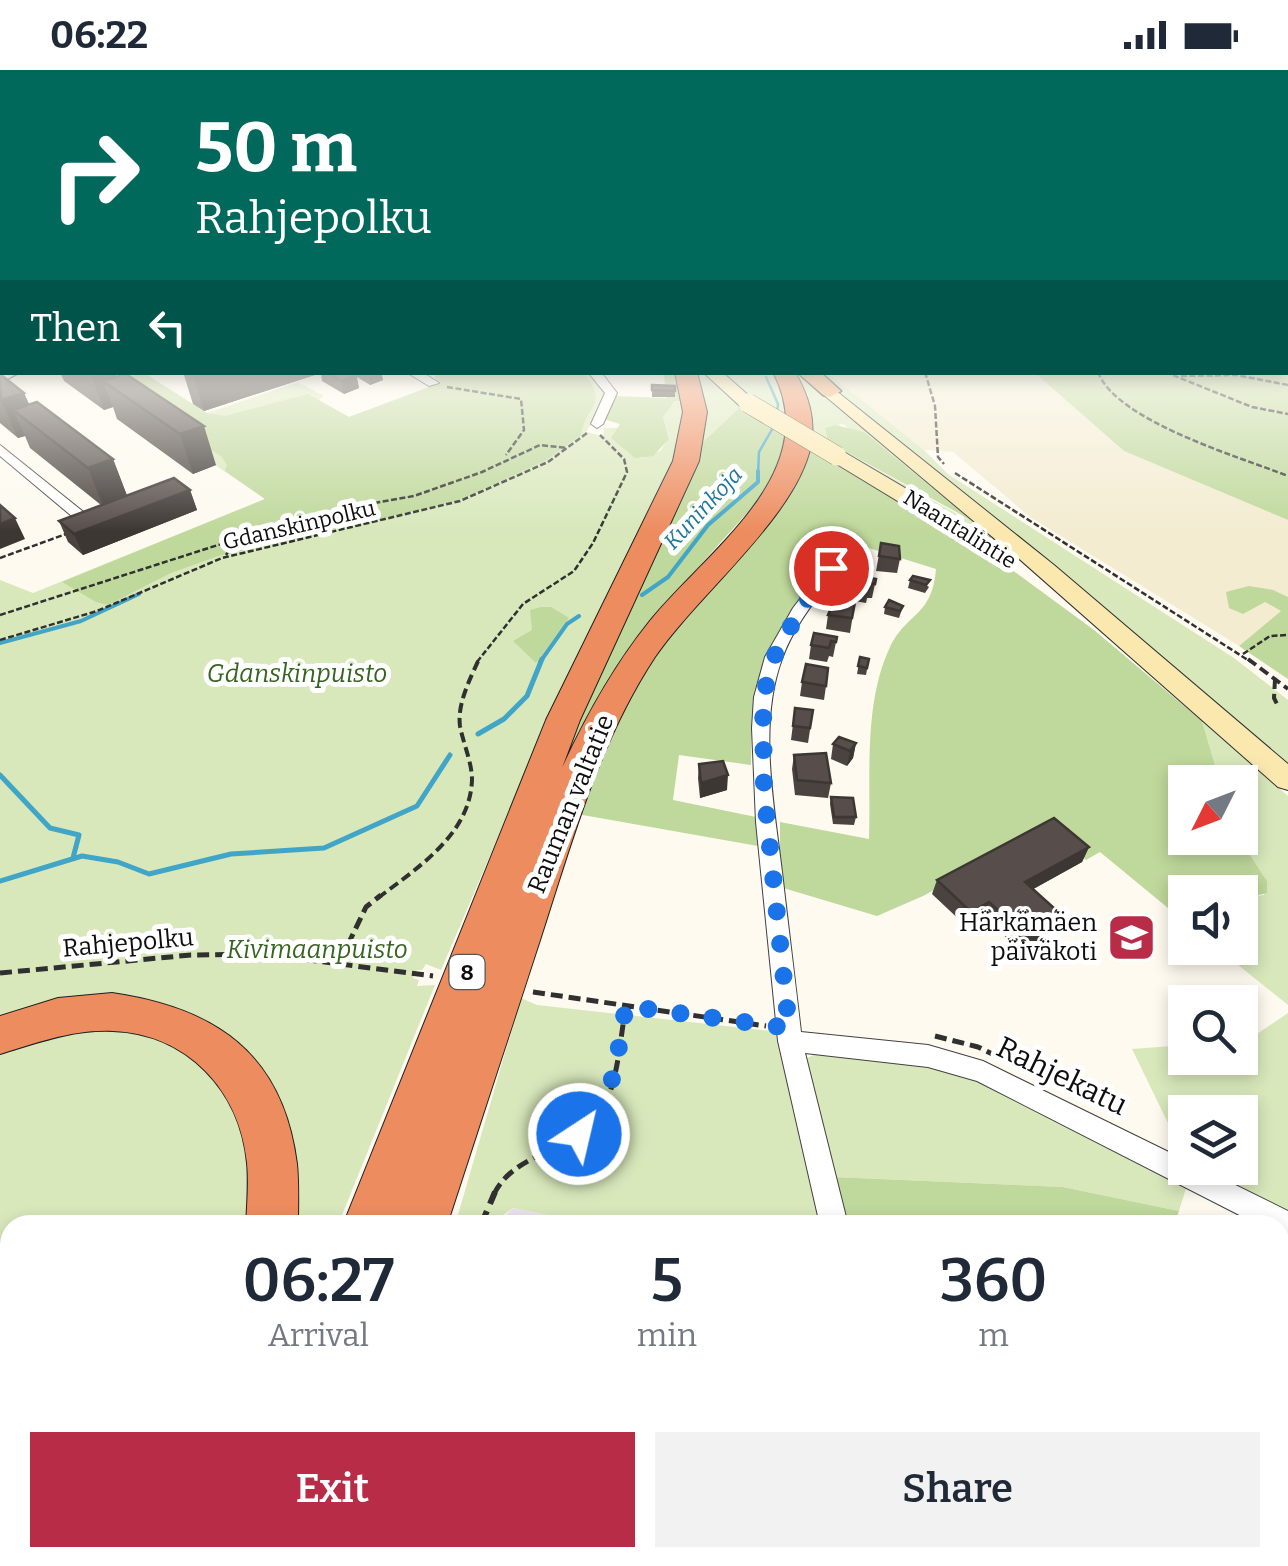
<!DOCTYPE html>
<meta charset="utf-8">
<style>
:root{--surface:#fff;--page:#f2f2f3;--text:#1f2937;--muted:#747a83;--accent:#b82c47}
body{margin:0;font-family:Bitter,serif;background:var(--page);color:var(--text);height:100vh;display:flex;flex-direction:column;font-size:38px;white-space:nowrap}
*{box-sizing:border-box;margin:0}
p{font-size:32px;color:var(--muted)}
.icon{flex:none;width:55px;height:55px;fill:none;stroke:currentColor;stroke-width:2;stroke-linecap:round;stroke-linejoin:round}
.map{position:relative;flex:1;overflow:hidden}
.side{position:absolute;left:0px;top:1145px;width:1290px;height:352px;display:flex;flex-direction:column;background:var(--surface);border-radius:30px 30px 0 0;box-shadow:0 5px 15px #0003}
.side>*{flex:none}
.banner{position:absolute;left:0px;top:0px;width:1290px;height:305px;box-shadow:0 5px 15px #0003;background:#00695c;color:#fff;overflow:hidden}
.needle{width:65px;rotate:228deg}
.tools{position:absolute;left:1168px;top:695px;display:grid;gap:20px}
.tools a{display:grid;place-items:center;width:90px;height:90px;border-radius:0px;background:var(--surface);box-shadow:0 5px 15px #0003;font-size:50px}
.pin{position:absolute;display:grid;place-items:center;width:85px;height:85px;color:#fff;margin:-42px;border:5px solid #fff;border-radius:50%;box-shadow:0 2px 10px #0007}
.me{position:absolute;width:110px;margin:-55px;rotate:35deg;stroke-linejoin:round;filter:drop-shadow(0 0 8px #0008)}
.turn{display:flex;align-items:center;gap:35px;height:210px;padding:0 30px;font-size:45px}
.turn .icon{width:130px;height:130px;stroke-width:2.5}
.turn b{display:block;font-size:70px;line-height:85px}
.then{display:flex;align-items:center;height:95px;padding:0 30px;background:#0003;gap:20px;font-size:38px}
.eta{display:flex;justify-content:space-evenly;align-items:center;height:170px;text-align:center}
.eta b{font-size:60px;font-weight:600;line-height:70px}
.primary-button{display:flex;gap:20px;margin-top:auto;padding:20px 30px}
.primary-button a{flex:1;height:115px;border-radius:0px;background:var(--accent);color:#fff;font-size:40px;font-weight:600;line-height:115px;text-align:center}
.primary-button a+a{background:var(--page);color:var(--text)}
.status{display:flex;justify-content:space-between;align-items:center;height:70px;padding:0 50px;background:var(--surface);direction:ltr}
.status svg{height:28px;fill:currentColor}
.map>svg:first-child{display:block}
.industrial{fill:#eae3ec}
.farmland{fill:#f3ecd1}
.green{fill:#d8e8bb;fill-rule:evenodd}
.forest{fill:#bfd89b}
.lines{fill:none;stroke-linecap:round;stroke-linejoin:round}
.stream-far2{stroke:#41a5c7;stroke-width:2.5}
.stream-far1{stroke:#41a5c7;stroke-width:4}
.stream{stroke:#41a5c7;stroke-width:5}
.service-casing{stroke:#414141;stroke-width:18}
.minor-casing{stroke:#414141;stroke-width:2}
.tertiary-casing{stroke:#414141;stroke-width:3}
.secondary-casing{stroke:#303030;stroke-width:2}
.primary-casing{stroke:#1f1f1f;stroke-width:3}
.trunk-casing{stroke:#1f1f1f;stroke-width:3}
.motorway-casing{stroke:#1f1f1f;stroke-width:2}
.path-far3{stroke:#303030;stroke-width:2.5;stroke-dasharray:6 2.5;stroke-linecap:butt}
.path-far2{stroke:#303030;stroke-width:4;stroke-dasharray:10 5;stroke-linecap:butt}
.path-far1{stroke:#303030;stroke-width:5;stroke-dasharray:12 6;stroke-linecap:butt}
.path{stroke:#303030;stroke-width:6;stroke-dasharray:15 8;stroke-linecap:butt}
.service{stroke:#fff;stroke-width:15}
.minor{fill:#fff;fill-rule:evenodd}
.tertiary{fill:#fff;fill-rule:evenodd}
.secondary{fill:#fbe8af;fill-rule:evenodd}
.primary{fill:#f2bf6d;fill-rule:evenodd}
.trunk{fill:#f0a666;fill-rule:evenodd}
.motorway{fill:#ed8c5f;fill-rule:evenodd}
.secondary-bridge-casing{stroke:#303030;stroke-width:20;stroke-linecap:butt}
.secondary-bridge{stroke:#fbe8af;stroke-width:19}
.wall{fill:#4b4340}
.shaded-wall{fill:#3d3734}
.building{fill:#574e4b;stroke:#3d3734;stroke-width:2.5}
.route{stroke:#1a73e8;stroke-width:18;stroke-dasharray:0 32.4}
.labels{text-anchor:middle;dominant-baseline:central;stroke-width:10;stroke-linejoin:round;paint-order:stroke}
.far-water-label{font-size:22px;font-style:italic;fill:#1d769b;stroke:#fff}
.far-street-label{font-size:22px;fill:#0e0e0e;stroke:#fff}
.shield{fill:#fff;stroke:#565656;stroke-width:2.5}
.shield-label{font-size:22px;font-weight:bold;fill:#0e0e0e}
.park-label{font-size:25px;font-style:italic;fill:#386421;stroke:#fff}
.street-label{font-size:25px;fill:#0e0e0e;stroke:#fff}
.poi-label{font-size:25px;fill:#0e0e0e;stroke:#fff;text-anchor:end}
.near-street-label{font-size:30px;fill:#0e0e0e;stroke:#fff}
</style>
<div class="status"><b>06:22</b><svg viewBox="0 0 49 12"><path d="M0 12V9h3v3zM5 12V6h3v6zM10 12V3h3v9zM15 12V0h3v12zM26 1h20v11H26zM47 4h2v5h-2z"/></svg></div>
<div class="map">
<svg width="1288" height="1496" viewBox="0 0 1288 1496">
<rect width="100%" height="100%" fill="#fefaf0"/>
<path class="industrial" d="M513,1138L597,1155H496Z
M445,1488H810L808,1496H442Z"/>
<path class="farmland" d="M828,303H1035L1124,381L1288,450V527L1272,520L1265,532L1281,541L1239,576L1030,447L953,382L924,380Z"/>
<path class="green" d="M80,303H144L207,343L298,312L324,326L318,330L349,347L456,307L448,303H589L605,316L606,332L586,362L603,366L604,358H619L620,354L604,349L615,326L641,388L660,381L669,368L663,347L675,331H685L678,386L568,604L441,900L426,894L422,900H417L413,908L419,910L417,916L435,915L338,1155H284L214,962L0,957V510L33,523L265,429Z
M693,303H705L743,334L700,375Z
M716,303H779L798,358Z
M791,303H803L1037,501L944,441L810,365ZM843,354L968,450L828,372L825,358Z
M817,303H828L924,380L948,404L1234,588L1288,630V695Z
M1202,651L1288,726V935L1217,878H1240V829L1264,825L1267,811L1239,768L1240,712H1220Z
M521,928L537,935L780,962L823,1155H597L513,1138L498,1149L496,1155H455Z
M1288,943V1148L1192,1099L1240,1098V1042H1185V1088L1132,979L1185,975V988H1240V971L1251,968Z
M113,953L174,966L244,1042L256,1155H10V1334L0,1326V975Z
M818,983L897,989L959,1002L1187,1115L1179,1141L1063,1117L833,1107L803,995L807,988Z
M334,1488H442L439,1496H331Z"/>
<path class="forest" d="M1288,253V450L1124,381L1035,303L1288,302Z
M144,303L207,343L225,346L308,324L349,347L440,313L434,307L438,303H583C611,334 584,338 581,365L545,391L457,431L218,486L171,503L108,535L96,532L62,512L265,429L225,401L227,395L221,386L183,362L129,307Z
M664,303H677L685,331H675L663,347L669,369L653,386L635,388L611,368L620,354L604,349L615,326L666,328Z
M743,334L792,365L773,414L677,521L565,700L555,699L700,375Z
M836,355L864,362L971,450L828,372L825,358Z
M808,376L981,477L1094,560L1202,651L1220,712H1185V768H1239L1267,811V823L1240,829V822H1185V852L1100,782L1086,790L1049,758L923,826L877,846L780,817V752L869,769C871,707 863,634 890,577C907,542 932,547 936,499L856,474L833,491L768,586L752,644L751,695L679,685L673,730L756,747L758,776L577,744L627,627L655,578Z
M1249,516L1273,520L1288,527V609L1239,576L1281,541L1265,532L1243,544L1229,538L1226,522Z
M541,537H551L569,548L536,593L513,571L532,560L530,540Z
M833,1107L1063,1117L1179,1141L1174,1155H846Z
M1280,1319L1288,1324V1496H856L857,1488H1280Z"/>
<g class="lines">
<path class="stream-far2" d="M766,307L778,334L777,345
M758,404L759,382L774,356"/>
<path class="stream-far1" d="M642,525L668,507L708,455L758,412V401
M0,573L81,551L139,524
M540,592L567,554L579,546"/>
<path class="stream" d="M478,664L504,649L527,626L542,589
M0,705L50,758L79,765L73,788
M0,811L82,786L118,792L149,804L231,784L324,778L417,736L450,685"/>
<defs>
<path id="service" d="M519,1496L521,1488"/>
<path id="minor" d="M406,302H422L439,313L429,316Z
M588,302H601L617,323L603,354L597,358L591,354L605,323Z
M0,375L96,452V458H86L0,386Z
M831,493L839,498C818,527 794,555 782,589C758,654 774,734 782,802C788,855 795,908 801,962L928,975L983,991L1185,1090V1098H1201L1288,1141V1169L1280,1165V1155H1259L977,1011L928,997L805,983L848,1155H820L778,971L756,752L752,658L754,627L765,587L793,538L826,495Z
M829,1488H863L862,1496H828Z"/>
<path id="tertiary" d="M2,302H20L0,313Z"/>
<path id="secondary" d="M703,302H722L757,333L748,339L741,337Z
M830,316L1054,495L1288,694V720L1278,717L1008,479L1006,487H990L830,390V382H844L1002,475L824,325L821,321Z"/>
<path id="primary" d="M0,1355L10,1359V1415L0,1411Z
M0,1416L10,1420V1477L0,1473Z
M33,1488H95L99,1496H36Z"/>
<path id="trunk" d="M797,302H820L841,321L830,327L823,325Z"/>
<path id="motorway" d="M675,302H697L707,342L699,391L580,650L562,698C586,646 613,597 649,552C705,482 826,403 773,302H795C808,325 816,348 811,375C797,446 697,525 655,587C599,672 572,771 541,867C510,963 478,1059 447,1155H395L437,1039L395,1155H343L546,650L673,391L683,342Z
M112,923C215,938 283,983 297,1094C299,1114 298,1135 298,1155H246C247,1135 249,1113 247,1093C240,1020 187,964 113,961C74,959 36,973 0,984V946L58,928Z
M131,1488H195L191,1496H127Z
M206,1488H270L266,1496H202Z
M271,1488H335L332,1496H268Z"/>
</defs>
<use href="#service" class="service-casing"/>
<use href="#minor" class="minor-casing"/>
<use href="#tertiary" class="tertiary-casing"/>
<use href="#secondary" class="secondary-casing"/>
<use href="#primary" class="primary-casing"/>
<use href="#trunk" class="trunk-casing"/>
<use href="#motorway" class="motorway-casing"/>
<path class="path-far3" d="M925,302L935,336L938,387L944,394
M1098,302C1116,351 1240,387 1288,406
M1165,302L1252,337L1288,344
M1181,306L1236,305L1288,315
M447,317L521,329L524,360L506,385
M955,403L1251,592
M226,485L237,468
M0,488L66,464
M0,545L274,457L335,440L414,426L482,402L540,375L567,378
M0,570L97,541L222,488L460,431L548,392L587,363
M1243,584L1270,566L1288,565
M477,592L523,534L574,501L593,473L627,402L624,389L600,365"/>
<path class="path-far2" d="M1248,589L1288,619
M1275,609L1274,628L1278,636
M378,828C417,798 470,765 472,710C472,692 463,673 460,656C457,634 470,609 479,589"/>
<path class="path-far1" d="M340,891L366,837L381,825
M0,903L191,885L262,884L433,906
M533,922L766,956
M935,966L978,977L1038,1006
M494,1124C516,1080 573,1084 599,1045C619,1014 619,972 626,937"/>
<path class="path" d="M481,1155L495,1122
M420,1496L423,1488"/>
<use href="#service" class="service"/>
<use href="#minor" class="minor"/>
<use href="#tertiary" class="tertiary"/>
<use href="#secondary" class="secondary"/>
<use href="#primary" class="primary"/>
<use href="#trunk" class="trunk"/>
<use href="#motorway" class="motorway"/>
<defs>
<path id="secondary-bridge" d="M748,333L837,386"/>
</defs>
<use href="#secondary-bridge" class="secondary-bridge-casing"/>
<use href="#secondary-bridge" class="secondary-bridge"/>
</g>
<path class="wall" d="M60,302H115L117,307L216,395L193,404L117,349L113,337L104,340L64,311Z
M183,302H381L383,310L370,315L357,307L359,318L344,324L322,311L321,303L204,341L193,334Z
M0,304L24,323L29,334L113,389L127,426L190,420L197,440L83,485L68,472L59,451L101,435L30,378L25,366L18,368L0,353Z
M652,315L675,316V327H652Z
M881,473L900,489L897,503L876,501Z
M854,505L876,509L872,528H867L866,533L849,530Z
M913,506L929,517L925,523L908,518L910,510Z
M855,532L850,563L826,559L828,545Z
M903,536L899,548L884,544L885,537Z
M837,567L833,587L829,586L827,592L809,589L811,575Z
M860,587L869,589L866,605L857,604Z
M802,612L826,616L824,630L800,626Z
M795,638L813,640L808,673L791,670Z
M856,673L853,688L847,696L831,689L833,674Z
M794,685L831,713L828,728L795,725L792,699Z
M699,694L727,720L700,728L698,708Z
M831,727L856,747L854,755L833,754L830,734Z
M1089,777L1082,792L1033,819L1058,862L1022,883L984,846L966,856L932,824L937,810Z
M1147,861L1142,868L1129,876L1120,869L1124,862Z"/>
<path class="shaded-wall" d="M90,302H115L123,325L103,311L113,337L104,340Z
M197,302H320L321,303L204,341L193,304Z
M368,302H381L383,310L370,315Z
M356,306L359,318L344,324L341,311Z
M24,323L40,361L13,340L25,366L18,368L1,330Z
M204,356L216,395L193,404L180,364Z
M113,389L128,428L104,438L88,398Z
M190,420L197,440L83,485L74,464Z
M15,448L25,469L0,479V454Z
M856,673L853,688L847,696L850,681Z
M728,705L727,720L700,728L701,713Z
M1089,777L1082,792L1019,827L1025,812Z
M989,832L984,846L966,856L971,842Z
M1065,848L1058,862L1022,883L1029,868Z
M1147,861L1142,868L1129,876L1133,869Z"/>
<path class="building" d="M327,302H350L356,306L341,311Z
M0,304L24,323L1,330Z
M126,304L204,356L180,364L103,311Z
M652,315L675,316V321L652,320Z
M37,332L113,389L88,398L13,340Z
M174,408L190,420L74,464L59,451Z
M0,435L15,448L0,454Z
M881,473L899,476L900,489L879,486Z
M854,505L876,509L875,514L870,513L869,518L852,516Z
M913,506L930,510L926,515L910,510Z
M835,529L855,532L852,548L828,545Z
M889,530L903,536L900,541L885,537Z
M814,563L837,567L836,572L831,571L829,578L811,575Z
M860,587L869,589L867,598L858,596Z
M806,594L828,598L826,616L802,612Z
M795,638L813,640L810,658L793,656Z
M839,667L856,673L850,681L833,674Z
M826,683L831,713L797,710L794,685Z
M723,691L728,705L701,713L699,694Z
M831,727L853,728L856,747H834Z
M1054,748L1089,777L1025,812L1065,848L1029,868L989,832L971,842L937,810Z
M1138,854L1147,861L1133,869L1124,862Z
M621,1488H702L700,1496H632L620,1491Z"/>
<linearGradient id="sky" x2="0" y2="1"><stop stop-color="#94c8ec"/><stop offset="0.55" stop-color="#fffdf8"/><stop offset="1" stop-color="#fffdf8" stop-opacity="0"/></linearGradient>
<rect width="1288" height="462" fill="url(#sky)"/>
<g class="lines">
<path class="route" d="M579,1064C616,1034 617,980 626,936L789,958L764,720L763,627L774,587L801,538L831,498"/>
</g>
<defs>
<symbol id="school-square" viewBox="-11 -11 22 22"><rect x="-9" y="-9" width="18" height="18" rx="4" fill="#b82c47" stroke="#fff"/><path d="M0-5L7-2L0 1L-7-2ZM-4 1L0 2.5L4 1V4Q0 6-4 4Z" fill="#fff"/></symbol>
</defs>
<g fill-rule="evenodd">
<use href="#school-square" x="1104" y="840" width="55" height="55"/>
</g>
<g class="labels">
<g class="far-water-label">
<text transform="translate(703 438) rotate(-47)">Kuninkoja</text>
</g>
<g class="far-street-label">
<text transform="translate(299 455) rotate(-13)">Gdanskinpolku</text>
<text transform="translate(960 459) rotate(32)">Naantalintie</text>
</g>
<rect class="shield" x="449.5" y="885" width="35" height="34" rx="8"/>
<g class="shield-label">
<text x="467" y="902">8</text>
</g>
<g class="park-label">
<text x="297" y="604">Gdanskinpuisto</text>
<text x="317" y="880">Kivimaanpuisto</text>
</g>
<g class="street-label">
<text transform="translate(571 734) rotate(-68)">Rauman valtatie</text>
<text transform="translate(128 873) rotate(-5)">Rahjepolku</text>
</g>
<g class="poi-label">
<text x="1097" y="853">Härkämäen<tspan x="1097" dy="29">päiväkoti</tspan></text>
</g>
<g class="near-street-label">
<text transform="translate(1062 1006) rotate(26)">Rahjekatu</text>
</g>
</g>
</svg>
<div class="tools">
<a><svg class="needle" viewBox="-14 -14 28 28"><path d="M0-13l5 13h-10z" fill="#e53935"/><path d="M0 13l5-13h-10z" fill="#747a83"/></svg></a>
<a><svg class="icon" aria-label="sound" viewBox="0 0 24 24"><path d="M4 9h4l5-4v14l-5-4H4zM17 9q2 3 0 6"/></svg></a>
<a><svg class="icon" aria-label="search" viewBox="0 0 24 24"><circle cx="10" cy="10" r="6"/><path d="M15 15l6 6"/></svg></a>
<a><svg class="icon" aria-label="layers" viewBox="0 0 24 24"><path d="M12 4l9 5-9 5-9-5zM3 14l9 5 9-5"/></svg></a>
</div>
<div class="pin" style="left:831px;top:498px;background:#d93025"><svg class="icon" aria-label="arrive" viewBox="0 0 24 24"><path d="M6 21V4h12l-3 4 3 4H6"/></svg></div>
<svg class="me" style="left:579px;top:1064px" viewBox="-20 -20 40 40"><circle r="17" fill="#1a73e8" stroke="#fff" stroke-width="3"/><path d="M0-11L8 9 0 5-8 9z" fill="#fff"/></svg>
<div class="banner">
<div class="turn"><svg class="icon" aria-label="right" viewBox="0 0 24 24"><path d="M7 20v-9h11M14 6l5 5-5 5"/></svg><div><b>50 m</b>Rahjepolku</div></div>
<div class="then">Then<svg class="icon" aria-label="left" viewBox="0 0 24 24"><path d="M17 20v-9H6M10 6l-5 5 5 5"/></svg></div>
</div>
<section class="side">
<div class="eta">
<div><b>06:27</b><p>Arrival</p></div>
<div><b>5</b><p>min</p></div>
<div><b>360</b><p>m</p></div>
</div>
<div class="primary-button"><a>Exit</a><a>Share</a></div>
</section>
</div>
